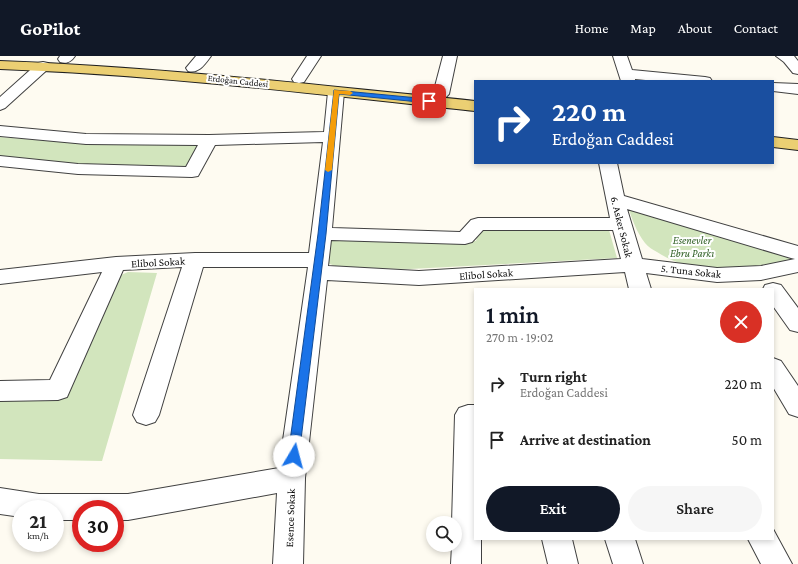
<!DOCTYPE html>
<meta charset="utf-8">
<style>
:root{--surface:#fff;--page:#f6f6f6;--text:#222;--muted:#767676;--accent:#111827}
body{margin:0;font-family:"Crimson Pro",serif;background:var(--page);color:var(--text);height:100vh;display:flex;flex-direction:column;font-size:15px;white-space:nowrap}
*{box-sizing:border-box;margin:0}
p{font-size:13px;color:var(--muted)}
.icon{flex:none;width:22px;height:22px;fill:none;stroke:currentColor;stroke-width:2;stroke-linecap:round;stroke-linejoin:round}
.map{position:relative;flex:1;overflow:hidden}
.panel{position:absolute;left:474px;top:232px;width:300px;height:252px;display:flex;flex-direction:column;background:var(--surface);border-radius:0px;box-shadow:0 2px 6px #0003}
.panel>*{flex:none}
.guide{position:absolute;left:474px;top:24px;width:300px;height:84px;border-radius:0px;box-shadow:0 2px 6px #0003;background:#1a4fa0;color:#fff;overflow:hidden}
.buttons{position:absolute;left:426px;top:460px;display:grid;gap:8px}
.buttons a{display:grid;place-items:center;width:36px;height:36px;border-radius:50%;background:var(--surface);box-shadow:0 2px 6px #0003;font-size:20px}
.speed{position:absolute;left:12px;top:444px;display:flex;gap:8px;font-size:20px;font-weight:700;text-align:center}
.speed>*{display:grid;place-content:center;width:52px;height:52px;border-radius:50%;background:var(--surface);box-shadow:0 2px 6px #0003;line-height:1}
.speed small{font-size:10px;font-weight:400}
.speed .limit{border:6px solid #d22;background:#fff;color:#111}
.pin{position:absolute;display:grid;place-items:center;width:34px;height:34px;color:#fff;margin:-17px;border-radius:8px;box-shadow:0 2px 6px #0006}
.me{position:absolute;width:44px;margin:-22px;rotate:8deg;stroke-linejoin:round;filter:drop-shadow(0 0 3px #0008)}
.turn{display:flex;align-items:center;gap:14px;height:84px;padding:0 12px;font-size:18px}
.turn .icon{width:52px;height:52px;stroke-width:2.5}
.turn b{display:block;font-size:28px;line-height:34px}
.round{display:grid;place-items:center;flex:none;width:42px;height:42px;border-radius:21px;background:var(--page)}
.overview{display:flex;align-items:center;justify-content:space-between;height:68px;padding:0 12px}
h1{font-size:24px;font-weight:600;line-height:30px;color:var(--accent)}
.action{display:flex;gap:8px;margin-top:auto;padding:8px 12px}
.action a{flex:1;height:46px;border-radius:24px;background:var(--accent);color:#fff;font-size:16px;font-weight:600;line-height:46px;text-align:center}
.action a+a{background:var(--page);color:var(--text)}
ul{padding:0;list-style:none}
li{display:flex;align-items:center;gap:12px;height:56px;padding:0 12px}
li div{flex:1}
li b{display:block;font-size:15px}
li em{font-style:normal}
header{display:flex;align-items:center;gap:24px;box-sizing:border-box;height:56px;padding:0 20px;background:var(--accent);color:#fff}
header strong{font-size:19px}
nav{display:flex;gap:22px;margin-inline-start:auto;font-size:14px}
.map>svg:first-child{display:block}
.green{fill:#d2e5bd}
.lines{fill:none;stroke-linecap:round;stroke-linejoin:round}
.minor-casing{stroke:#414141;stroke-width:2}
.major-casing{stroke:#1f1f1f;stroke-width:2}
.minor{fill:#fff;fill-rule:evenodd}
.major{fill:#ebcf73;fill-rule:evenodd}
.route{fill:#1a73e8;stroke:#114b97}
.slow{fill:#f59e0b}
.labels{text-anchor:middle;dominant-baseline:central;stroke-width:4;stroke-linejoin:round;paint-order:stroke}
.far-street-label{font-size:9px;fill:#0e0e0e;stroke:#fff}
.street-label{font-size:11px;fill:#0e0e0e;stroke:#fff}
.park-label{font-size:11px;font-style:italic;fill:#306025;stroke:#fff}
</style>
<header>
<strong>GoPilot</strong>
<nav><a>Home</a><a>Map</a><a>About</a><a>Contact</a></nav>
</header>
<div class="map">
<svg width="798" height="508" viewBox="0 0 798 508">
<rect width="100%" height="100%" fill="#fefbf1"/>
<path class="green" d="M0,81L88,88L198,87L187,112L79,110L0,102Z
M628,151L790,200L792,205C748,210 697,223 657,196C653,194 648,191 645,187C637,177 632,163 628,151Z
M479,172L609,174L617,202L410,213L341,212L327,207L329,183L476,185Z
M128,216L157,217L102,405L0,403V341L67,339L121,219Z"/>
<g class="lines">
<defs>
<path id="minor" d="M60,0H75C71,6 67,8 60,6L58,3Z
M196,0H211C205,8 199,18 188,15L186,12Z
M307,0H321L304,26L299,27L294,26L292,23Z
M443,0H457L449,38L446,41L441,43L436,41L433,38Z
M613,0H627L632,14L705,21L710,22L712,25H656L635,23V25H621Z
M776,0H794L798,5V18L793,17L784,6Z
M43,6L48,7L50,10L48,13L5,52L0,54V41L38,7Z
M773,27L798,28V38L773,35Z
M336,31L341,33L344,36L332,172L460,176L471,164L478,162H610L599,107H617L624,140L798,190V216L761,224L717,226L646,217L651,233H629L625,216L419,229L327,224L305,422L303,508H273L277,437L128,464H115V453H81V464H55V453H21V461L0,458V432L39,438H128L279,412L308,211H203L159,359L155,366L146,369L137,366L133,359L182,211L123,214L67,341L58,344L0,345V325L50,324L102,216L0,228V214L116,201L195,197H309L323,86L215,89L198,120L192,121L78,118L0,110V100L78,108L186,111L198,89L86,88L0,80V70L86,78L209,79L324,76L328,36L331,33ZM627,153L791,202L795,203L761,210L717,212L642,203ZM483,174H613L621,203L419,215L328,210L331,184L465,188L472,186Z
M773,227L781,229L798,252V276L790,274L773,250V233H763L765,229Z
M773,302L781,305L798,330V361L789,358L773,331Z
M468,349H475V483H481V508H451L452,489H455V467H452L455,359L459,352Z
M773,473L792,508H761L748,483H773Z
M542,483H572L578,508H548Z
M605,483H635L643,508H613Z"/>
<path id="major" d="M0,5C159,11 317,29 475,45V55C317,38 159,19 0,13Z
M773,81L798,84V94L773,91Z"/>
</defs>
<use href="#minor" class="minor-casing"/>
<use href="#major" class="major-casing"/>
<use href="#minor" class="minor"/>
<use href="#major" class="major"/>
</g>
<path class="route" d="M334,34L429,43L432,45L429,47L339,38L326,178L299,400L298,403L294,405L290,403L288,400L318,178Z"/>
<path class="slow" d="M334,34L350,35L353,37L350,39L339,38L332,114L328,116L325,114Z"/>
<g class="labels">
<g class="far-street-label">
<text transform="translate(238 25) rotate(6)">Erdoğan Caddesi</text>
</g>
<g class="street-label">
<text transform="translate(622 171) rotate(76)">6. Asker Sokak</text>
<text transform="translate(158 206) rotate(-3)">Elibol Sokak</text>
<text transform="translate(691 215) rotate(6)">5. Tuna Sokak</text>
<text transform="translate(486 218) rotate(-4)">Elibol Sokak</text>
<text transform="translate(290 462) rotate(-88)">Esence Sokak</text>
</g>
<g class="park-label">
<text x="692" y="184">Esenevler<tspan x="692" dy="13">Ebru Parkı</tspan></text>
</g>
</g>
</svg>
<div class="buttons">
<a><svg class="icon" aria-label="search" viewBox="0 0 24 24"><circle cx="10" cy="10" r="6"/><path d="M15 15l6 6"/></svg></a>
</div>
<div class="speed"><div>21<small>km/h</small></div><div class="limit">30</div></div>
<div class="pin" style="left:429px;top:45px;background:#d93025"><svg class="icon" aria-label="arrive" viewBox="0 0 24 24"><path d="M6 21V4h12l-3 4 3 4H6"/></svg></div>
<svg class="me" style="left:294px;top:400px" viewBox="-20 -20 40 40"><circle r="19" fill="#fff"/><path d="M0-13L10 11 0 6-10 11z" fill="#1a73e8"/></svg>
<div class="guide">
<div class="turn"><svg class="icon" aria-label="right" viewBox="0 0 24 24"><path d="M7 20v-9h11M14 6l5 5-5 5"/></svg><div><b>220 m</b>Erdoğan Caddesi</div></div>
</div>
<section class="panel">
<div class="overview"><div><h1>1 min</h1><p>270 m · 19:02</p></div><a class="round" style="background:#d93025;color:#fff"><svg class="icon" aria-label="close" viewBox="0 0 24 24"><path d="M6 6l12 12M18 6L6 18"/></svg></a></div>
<ul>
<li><svg class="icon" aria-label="right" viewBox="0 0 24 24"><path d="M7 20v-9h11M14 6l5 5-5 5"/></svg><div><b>Turn right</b><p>Erdoğan Caddesi</p></div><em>220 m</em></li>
<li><svg class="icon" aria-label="arrive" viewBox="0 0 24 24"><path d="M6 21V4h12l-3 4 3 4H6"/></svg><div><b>Arrive at destination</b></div><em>50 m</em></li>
</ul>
<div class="action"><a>Exit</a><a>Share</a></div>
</section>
</div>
